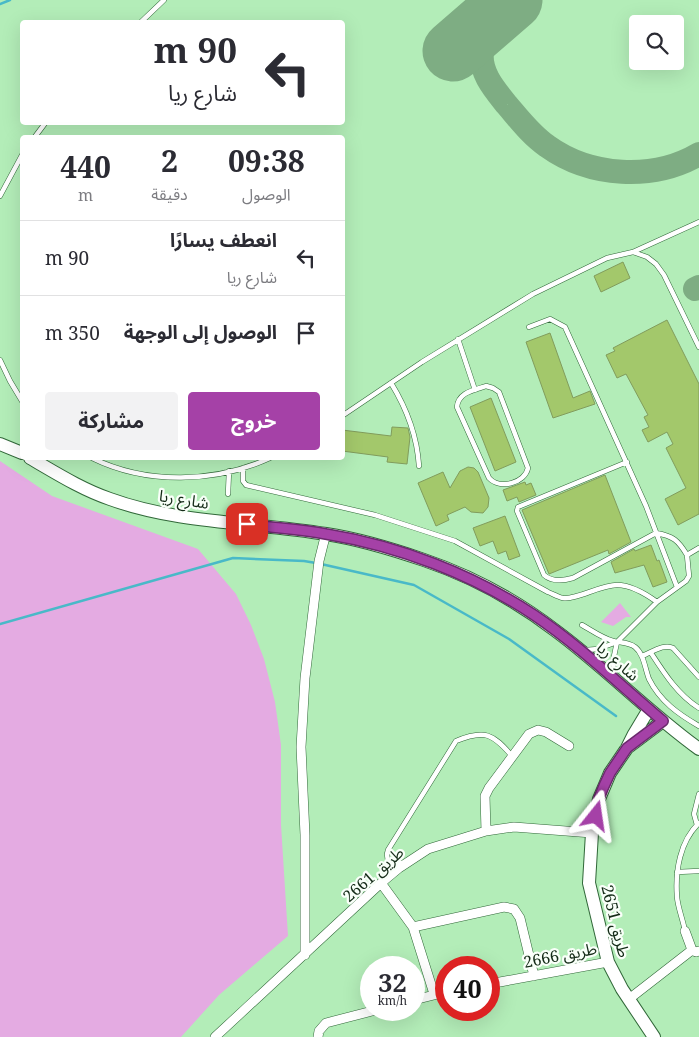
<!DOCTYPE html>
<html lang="ar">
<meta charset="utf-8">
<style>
:root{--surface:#fff;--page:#f2f2f3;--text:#2b2b33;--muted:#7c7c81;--line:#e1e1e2;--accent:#a541a7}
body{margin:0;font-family:"Noto Serif","Noto Sans Arabic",serif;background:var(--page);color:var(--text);direction:rtl;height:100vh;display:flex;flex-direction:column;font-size:19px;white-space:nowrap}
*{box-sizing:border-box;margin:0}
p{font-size:16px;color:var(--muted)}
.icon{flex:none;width:28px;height:28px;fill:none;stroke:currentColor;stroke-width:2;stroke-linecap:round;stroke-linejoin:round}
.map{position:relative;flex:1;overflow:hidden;direction:ltr}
.sheet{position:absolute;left:20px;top:135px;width:325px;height:325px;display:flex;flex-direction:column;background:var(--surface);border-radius:5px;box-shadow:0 5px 20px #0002;direction:rtl}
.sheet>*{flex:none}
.banner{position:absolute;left:20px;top:20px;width:325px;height:105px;border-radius:5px;box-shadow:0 5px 20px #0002;direction:rtl;background:#fff;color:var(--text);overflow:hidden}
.fabs{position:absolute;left:629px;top:15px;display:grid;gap:10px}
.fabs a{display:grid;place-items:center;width:55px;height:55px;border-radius:5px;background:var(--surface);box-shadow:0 5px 20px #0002;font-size:25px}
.speed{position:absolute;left:360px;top:956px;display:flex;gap:10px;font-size:25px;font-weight:700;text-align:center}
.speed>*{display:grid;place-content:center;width:65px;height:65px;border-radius:50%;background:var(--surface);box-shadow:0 5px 20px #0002;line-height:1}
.speed small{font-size:12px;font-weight:400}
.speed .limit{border:8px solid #d22;background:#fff;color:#111}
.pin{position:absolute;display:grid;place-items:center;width:42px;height:42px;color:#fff;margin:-21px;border-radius:10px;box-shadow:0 2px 8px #0006}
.me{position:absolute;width:55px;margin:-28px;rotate:15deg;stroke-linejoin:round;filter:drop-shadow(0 0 4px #0008)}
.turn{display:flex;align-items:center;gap:18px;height:105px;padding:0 25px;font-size:22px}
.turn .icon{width:65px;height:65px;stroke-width:2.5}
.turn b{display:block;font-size:35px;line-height:42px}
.eta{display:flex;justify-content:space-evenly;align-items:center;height:85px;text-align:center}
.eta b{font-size:30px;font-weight:700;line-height:35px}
.primary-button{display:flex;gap:10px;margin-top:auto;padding:10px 25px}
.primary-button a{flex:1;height:58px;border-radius:5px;background:var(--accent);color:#fff;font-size:20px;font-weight:700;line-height:58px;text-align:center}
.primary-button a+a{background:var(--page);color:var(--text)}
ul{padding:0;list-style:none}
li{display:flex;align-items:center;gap:15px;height:75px;padding:0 25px;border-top:1px solid var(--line)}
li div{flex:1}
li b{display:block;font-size:19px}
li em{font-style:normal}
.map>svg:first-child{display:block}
.green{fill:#e4abe2}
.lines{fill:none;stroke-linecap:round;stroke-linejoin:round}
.stream{stroke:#49b9c8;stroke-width:2.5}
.taxiway{stroke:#7ead83;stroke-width:24}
.runway{stroke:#7ead83;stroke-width:61}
.building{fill:#a3c86b;stroke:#819c5c}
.lane-casing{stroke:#316839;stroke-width:5.5}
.street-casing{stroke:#316839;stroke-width:10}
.secondary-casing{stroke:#316839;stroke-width:14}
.lane{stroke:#fff;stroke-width:4.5}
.street{stroke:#fff;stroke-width:9}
.secondary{stroke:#fff;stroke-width:12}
.route-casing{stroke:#6b2a6d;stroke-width:12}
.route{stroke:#a541a7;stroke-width:9}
.labels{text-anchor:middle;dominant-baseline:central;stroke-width:4.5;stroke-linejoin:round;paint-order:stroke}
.street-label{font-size:16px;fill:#142b17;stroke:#f9fff9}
</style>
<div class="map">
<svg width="699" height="1037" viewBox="0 0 699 1037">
<rect width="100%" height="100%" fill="#b3edb8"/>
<path class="green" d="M0,461L52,496L198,549L236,594L251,625L264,659L275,702L281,745V825L288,936L219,995L181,1037H0Z
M620,603L631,617H626L613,626L601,622Z"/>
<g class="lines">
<path class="stream" d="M0,4L10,0
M321,564L414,585L509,639L616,716
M0,624L233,558L304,561L316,563"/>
<path class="taxiway" d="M496,14C490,26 484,38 482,50C479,72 494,89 507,105C519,119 531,135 547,146C590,177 653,181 699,154
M695,289L699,287"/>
<path class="runway" d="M453,51L512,0"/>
</g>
<path class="building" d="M623,262L630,278L601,292L594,276Z
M667,320L699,384V514L678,525L665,499L686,488L666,448L673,444L667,432L648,442L642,430L649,427L644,417L648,415L626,374L617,378L606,355L615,351L613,348Z
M550,333L573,398L590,391L595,404L553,418L526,342Z
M491,398L516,462L495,471L470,407Z
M392,427L408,428L410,437L407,464L387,462L388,457L342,451V430L391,436Z
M468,467L474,468L478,472L489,498L488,507L483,513L471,512L465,507L447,515L449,520L436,526L418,483L443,472L450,488L460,471Z
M605,475L631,542L609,554L608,550L549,574L522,510Z
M525,482L526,485L531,483L536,495L519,502L517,497L507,501L503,490Z
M505,516L520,556L509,560L506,551L498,554L493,541L480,546L473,528Z
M651,545L657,561L659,560L667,582L653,587L644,565L615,573L611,562L634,549L635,551Z"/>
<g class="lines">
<defs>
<path id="lane" d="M141,22L164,0
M34,138L46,122
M0,196L22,155
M633,252L699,222
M529,327L550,319L565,327L646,506L677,587
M458,339L475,390
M0,360L10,381L22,401
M391,383C407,409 417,435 419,466
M486,386L493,388L499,392L528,468C525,483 500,490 489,478L457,407C458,392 475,390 486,386Z
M342,416L422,362L533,294L607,258L633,252L647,257L656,264L664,275L699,347
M92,458C147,485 215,483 270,458
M627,462L518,507L517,511L544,575C552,582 563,581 573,578L656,533C673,536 678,540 687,555
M243,468V481L246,485L375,515L455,541L548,592C553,594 558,597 563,598C577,600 600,585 617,585C632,585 646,594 657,602
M228,494L229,471
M582,625C591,630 602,638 613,641C620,643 628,642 635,647C644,654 645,669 649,679C660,701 678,714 699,726
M586,650L598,649L617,642L657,602L686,581L689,576L687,555L699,548
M651,653C664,673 678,695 699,708
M642,656C651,653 664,643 673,648L699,677
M614,674L613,661L617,642
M697,825L694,814L699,794
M402,863L392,864L388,862L387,854L388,850L456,741C485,729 493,734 512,756
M677,872L699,871
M685,931C683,920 678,908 677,897C675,871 680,841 699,823"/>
<path id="street" d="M486,831L485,796L489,788L529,734L538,730L546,732L569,746
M381,883L413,927L434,994
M413,927L504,907L514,909L520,918L534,976
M685,931L692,950L696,952L699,951
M305,955V835L301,747L305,678L319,561L326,533
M489,984L608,962
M629,999L692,950
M414,1000L446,992
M215,1037L381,883L399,868L428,849L486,831L514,827L592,833
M318,1037L319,1031L326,1023L376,1010"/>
<path id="secondary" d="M0,444L22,453
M30,458C56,473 81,489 110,499C179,524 254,522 326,534C359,539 392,549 424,560C471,576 517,601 556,631C606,668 649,713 699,749
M649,709L634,734L627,748L610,773L599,799L592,833L589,883L608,962L622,989L654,1037
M627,748L663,721"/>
</defs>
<use href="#lane" class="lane-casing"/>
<use href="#street" class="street-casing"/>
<use href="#secondary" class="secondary-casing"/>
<use href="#lane" class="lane"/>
<use href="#street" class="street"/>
<use href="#secondary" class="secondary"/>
</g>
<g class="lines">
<defs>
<path id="route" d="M247,524C274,528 300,529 326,534C399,546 472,574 534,615C580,646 620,685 663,721L627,748L610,773L604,786L599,798L596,816"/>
</defs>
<use href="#route" class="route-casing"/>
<use href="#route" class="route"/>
</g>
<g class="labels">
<g class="street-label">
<text transform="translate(184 499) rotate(9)">شارع ريا</text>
<text transform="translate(618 661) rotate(41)">شارع ريا</text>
<text transform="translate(373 874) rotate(-41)">طريق 2661</text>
<text transform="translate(616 921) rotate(76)">طريق 2651</text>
<text transform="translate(560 955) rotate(-11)">طريق 2666</text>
</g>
</g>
</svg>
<div class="fabs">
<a><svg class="icon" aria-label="search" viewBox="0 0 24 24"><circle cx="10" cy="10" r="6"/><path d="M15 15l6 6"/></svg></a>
</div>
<div class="speed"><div>32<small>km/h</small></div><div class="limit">40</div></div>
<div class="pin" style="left:247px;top:524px;background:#d93025"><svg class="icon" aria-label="arrive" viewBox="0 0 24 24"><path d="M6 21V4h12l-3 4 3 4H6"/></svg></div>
<svg class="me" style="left:596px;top:816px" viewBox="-20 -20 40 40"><path d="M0-17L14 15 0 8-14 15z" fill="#a541a7" stroke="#fff" stroke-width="4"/></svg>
<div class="banner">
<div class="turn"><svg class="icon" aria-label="left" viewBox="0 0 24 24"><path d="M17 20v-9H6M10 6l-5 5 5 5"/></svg><div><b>90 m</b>شارع ريا</div></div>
</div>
<section class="sheet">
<div class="eta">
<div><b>09:38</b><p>الوصول</p></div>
<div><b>2</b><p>دقيقة</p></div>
<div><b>440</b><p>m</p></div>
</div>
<ul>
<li><svg class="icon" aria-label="left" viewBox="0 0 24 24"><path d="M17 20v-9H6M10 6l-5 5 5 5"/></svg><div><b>انعطف يسارًا</b><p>شارع ريا</p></div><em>90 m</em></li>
<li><svg class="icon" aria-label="arrive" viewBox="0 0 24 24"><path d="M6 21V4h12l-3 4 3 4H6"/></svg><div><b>الوصول إلى الوجهة</b></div><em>350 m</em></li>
</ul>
<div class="primary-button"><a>خروج</a><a>مشاركة</a></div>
</section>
</div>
